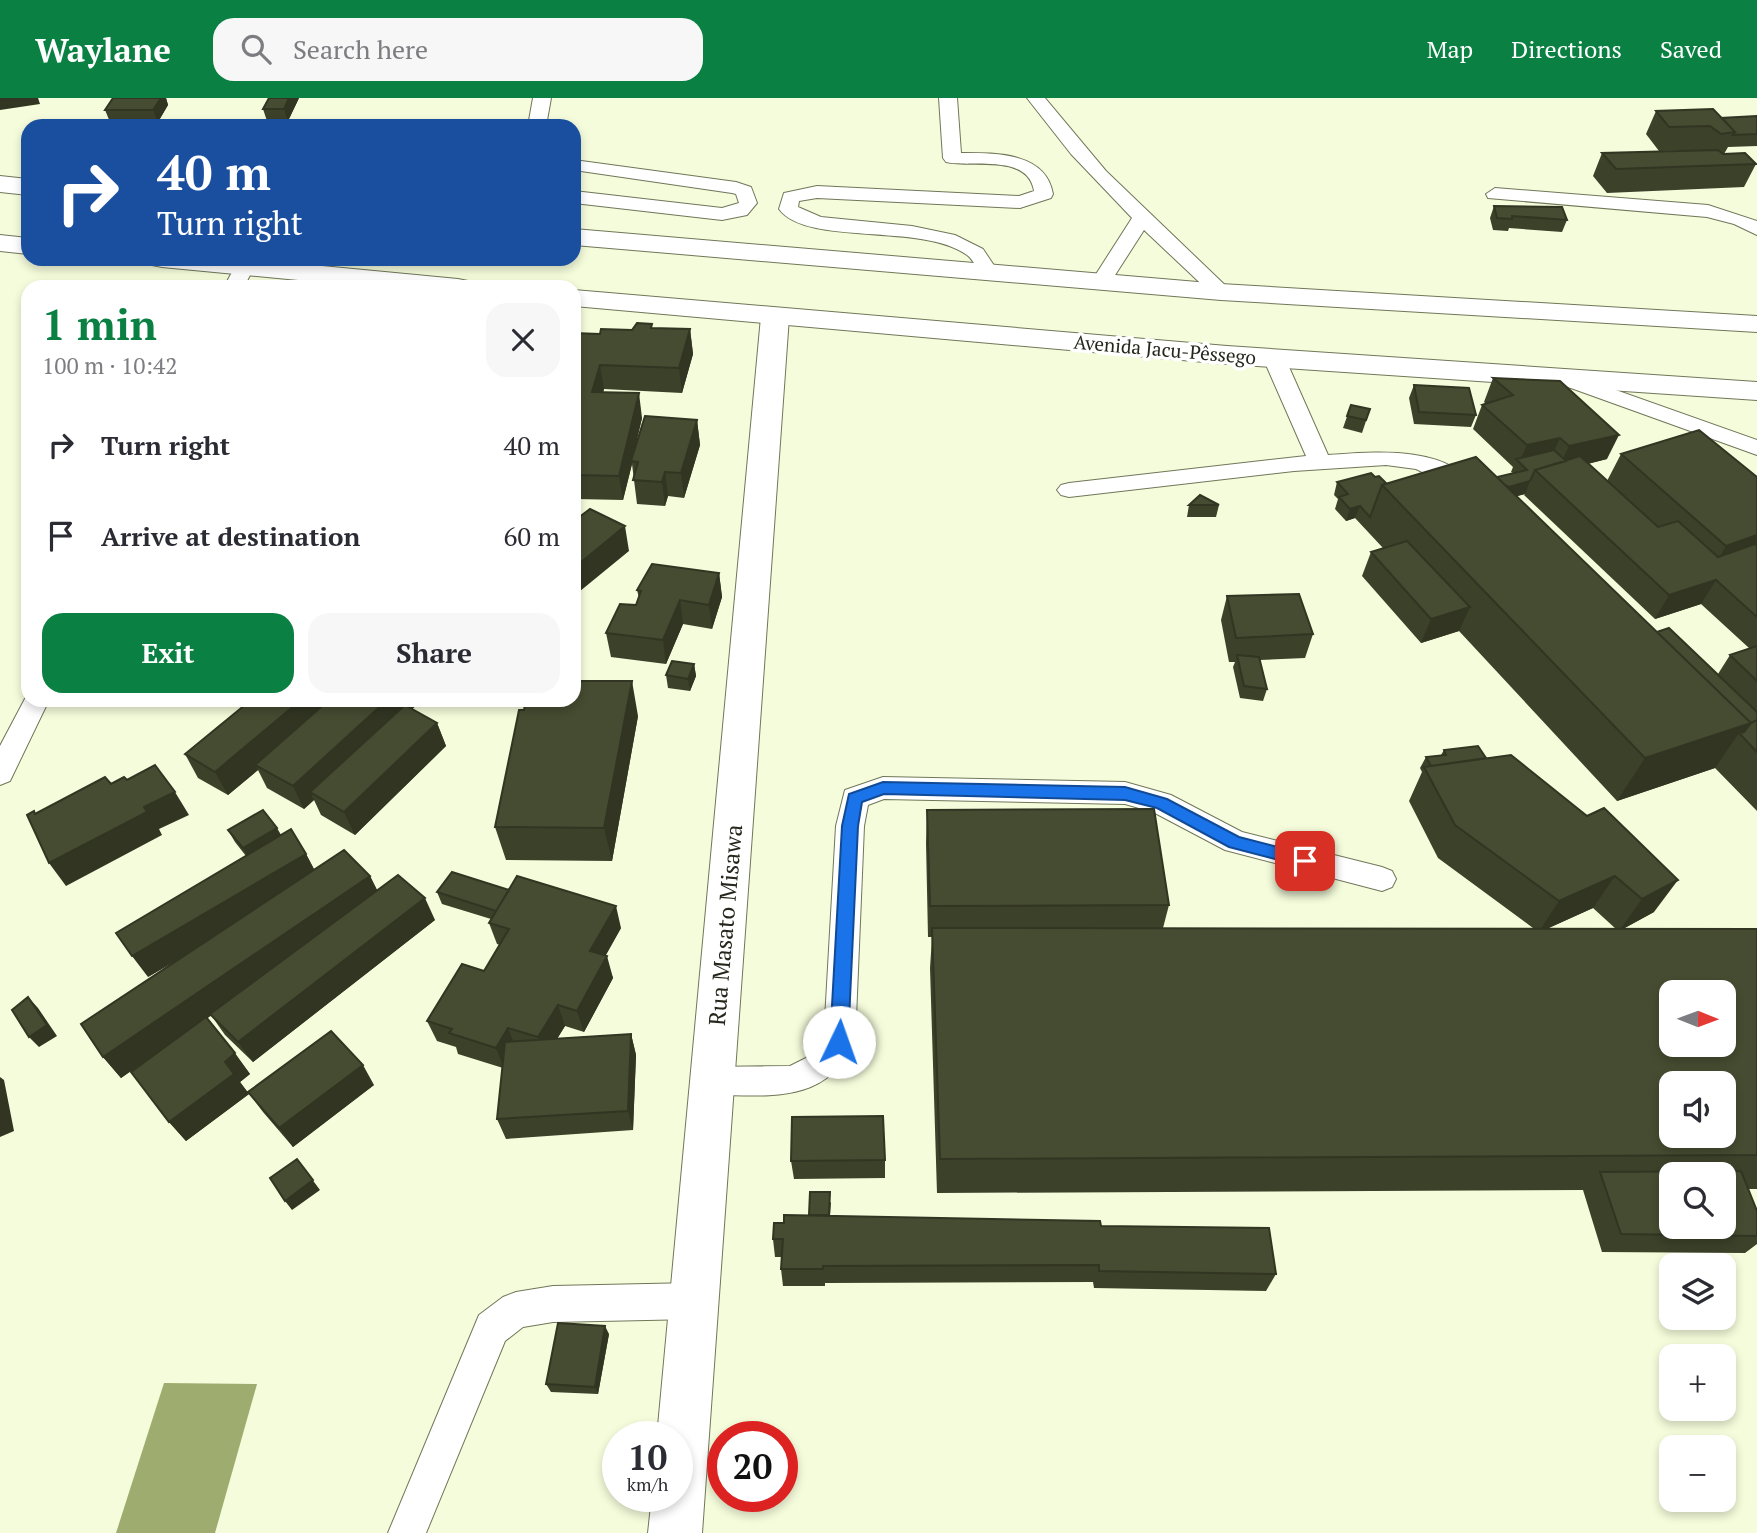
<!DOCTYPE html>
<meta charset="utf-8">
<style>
:root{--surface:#fff;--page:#f7f7f7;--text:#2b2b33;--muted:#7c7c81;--accent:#0b8043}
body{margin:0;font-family:"PT Serif",serif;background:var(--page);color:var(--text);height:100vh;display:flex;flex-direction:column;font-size:26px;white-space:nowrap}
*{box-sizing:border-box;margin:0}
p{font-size:23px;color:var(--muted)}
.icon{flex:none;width:38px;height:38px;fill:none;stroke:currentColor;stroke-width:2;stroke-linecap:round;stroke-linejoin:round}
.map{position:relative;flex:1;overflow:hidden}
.drawer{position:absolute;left:21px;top:182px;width:560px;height:427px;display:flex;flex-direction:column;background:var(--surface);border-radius:21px;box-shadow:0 4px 10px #0003}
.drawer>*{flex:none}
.guide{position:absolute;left:21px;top:21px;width:560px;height:147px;border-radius:21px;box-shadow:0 4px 10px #0003;background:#1a4fa0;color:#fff;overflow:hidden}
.needle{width:46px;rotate:91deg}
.fabs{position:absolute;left:1659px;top:882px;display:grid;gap:14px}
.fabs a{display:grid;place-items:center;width:77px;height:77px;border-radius:14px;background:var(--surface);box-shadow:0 4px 10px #0003;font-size:35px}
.speed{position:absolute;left:602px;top:1323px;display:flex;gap:14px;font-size:35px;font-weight:700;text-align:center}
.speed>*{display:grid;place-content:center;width:91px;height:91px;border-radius:50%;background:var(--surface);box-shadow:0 4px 10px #0003;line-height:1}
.speed small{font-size:18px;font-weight:400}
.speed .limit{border:10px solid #d22;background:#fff;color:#111}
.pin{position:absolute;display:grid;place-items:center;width:60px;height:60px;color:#fff;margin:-30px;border-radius:14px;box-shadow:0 4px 10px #0006}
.me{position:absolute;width:77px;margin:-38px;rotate:3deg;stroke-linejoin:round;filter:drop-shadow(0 0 5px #0008)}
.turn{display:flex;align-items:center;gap:24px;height:147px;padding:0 21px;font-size:32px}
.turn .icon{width:91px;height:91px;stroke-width:2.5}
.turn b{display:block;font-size:49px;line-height:60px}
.round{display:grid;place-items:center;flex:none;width:74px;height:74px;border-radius:21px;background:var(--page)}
.head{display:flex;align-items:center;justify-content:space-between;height:119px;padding:0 21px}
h1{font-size:42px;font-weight:800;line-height:52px;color:var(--accent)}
.cta{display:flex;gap:14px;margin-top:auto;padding:14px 21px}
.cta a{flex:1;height:80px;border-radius:21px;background:var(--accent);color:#fff;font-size:28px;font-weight:800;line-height:80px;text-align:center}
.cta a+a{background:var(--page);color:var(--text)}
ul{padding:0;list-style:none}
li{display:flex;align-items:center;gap:21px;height:91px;padding:0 21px}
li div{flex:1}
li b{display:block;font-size:26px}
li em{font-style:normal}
header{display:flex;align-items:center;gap:42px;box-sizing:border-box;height:98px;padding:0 35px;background:var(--accent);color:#fff}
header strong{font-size:33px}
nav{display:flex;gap:38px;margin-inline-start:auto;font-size:24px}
.search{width:490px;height:63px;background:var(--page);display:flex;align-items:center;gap:18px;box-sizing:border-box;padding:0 24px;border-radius:21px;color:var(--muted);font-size:26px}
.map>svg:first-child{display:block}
.water{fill:#9eac6f}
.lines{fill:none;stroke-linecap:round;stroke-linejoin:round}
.service-casing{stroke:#707759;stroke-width:2}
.minor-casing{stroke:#707759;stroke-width:2}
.trunk-casing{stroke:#707759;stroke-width:2}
.service{fill:#fff;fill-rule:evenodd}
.minor{fill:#fff;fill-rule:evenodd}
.trunk{fill:#fff;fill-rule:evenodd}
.wall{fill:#3c412a;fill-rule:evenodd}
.shaded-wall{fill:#313522}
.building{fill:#464c31;stroke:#313522;stroke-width:2;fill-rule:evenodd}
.route{fill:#1a73e8;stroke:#114b97;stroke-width:2}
.labels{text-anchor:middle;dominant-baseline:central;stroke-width:7;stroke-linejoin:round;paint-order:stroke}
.far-street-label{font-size:19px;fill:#24271b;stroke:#fff}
.street-label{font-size:23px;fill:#24271b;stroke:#fff}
</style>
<header>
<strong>Waylane</strong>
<div class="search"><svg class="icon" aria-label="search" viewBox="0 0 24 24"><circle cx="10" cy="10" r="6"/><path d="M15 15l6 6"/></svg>Search here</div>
<nav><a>Map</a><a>Directions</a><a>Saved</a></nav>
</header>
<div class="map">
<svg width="1757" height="1435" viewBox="0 0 1757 1435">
<rect width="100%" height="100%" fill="#f4fcdb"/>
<path class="water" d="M164,1285L257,1286L215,1435H116Z"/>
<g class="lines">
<defs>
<path id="service" d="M533,0H551L546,28H528Z
M939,0H957L961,55C995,55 1046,54 1053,96L1051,100L1020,110L817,100L799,103L798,109L821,119L912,128L955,137L983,151L999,175L996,179H982C977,172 974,162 967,157C922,124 807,149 779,111L784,95L817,88L1019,98L1034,93C1028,55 972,70 946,64L943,60Z
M1027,0H1045L1106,73L1228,190L1231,194L1228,198H1214L1144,132L1108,188H1094L1091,184L1132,120L1071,56Z
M574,62L736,84L751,89L757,105L747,117L722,122L574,105V93L722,110L739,105L736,96L732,95L574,72Z
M1495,90L1708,107L1757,123V137L1734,126L1707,119L1488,100L1486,96Z
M244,163L254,169L244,189H224L237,165Z
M1274,254L1281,256L1285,260L1328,357C1374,354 1448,346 1478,392L1474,397L1466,399L1458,397L1445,385L1416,371L1386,367L1294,373L1069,399L1061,397L1057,392L1061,387L1069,385L1306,358L1263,260L1267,256Z
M1565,274L1757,342V357L1557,285L1554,280L1557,275Z
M28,595V602H49L10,683L0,687V648Z
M883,679L1125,684L1171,697L1242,734L1382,769L1392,773L1396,781L1392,789L1382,793L1225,752L1153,714L1125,706L884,701L868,707L864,728L855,944C825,1007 770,997 712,997L701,993L696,983L701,973L712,969L790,968L806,960L824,939L836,728L845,692Z
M694,1185L706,1191L712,1203L706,1215L694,1221L553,1224L523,1229L505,1243L426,1435H388L479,1217L503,1199L516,1194L553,1188Z"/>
<path id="minor" d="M775,211L785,213L789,219L702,1435H648L652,1398H677V1339H657L761,219L765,213Z"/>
<path id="trunk" d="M0,78L28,81V97L0,94Z
M574,131L1221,186L1757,218V234L1221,202L574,147Z
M0,137L28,140V156L0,153Z
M149,161H248L458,181L468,183L472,189H371L162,169L152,167Z
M574,192L1227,248L1757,284V302L1227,266L574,208Z"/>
</defs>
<use href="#service" class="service-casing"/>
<use href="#minor" class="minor-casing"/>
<use href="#trunk" class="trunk-casing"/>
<use href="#service" class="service"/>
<use href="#minor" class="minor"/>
<use href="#trunk" class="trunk"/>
</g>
<path class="wall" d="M113,0H166L168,7L158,24H110L105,12Z
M269,0H299L288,23H267L263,11Z
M1656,13L1722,20L1757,18V48L1728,49L1724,56L1756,66L1744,89L1607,95L1593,78L1602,55L1700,52L1659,53L1646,36Z
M1494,108L1567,122L1562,134L1509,130L1508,133L1493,132L1490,120Z
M652,226V230L690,231L693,256L682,295L604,291L603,294L642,320L635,349L697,322L700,347L684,400L668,398L665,408L637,406L632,366L623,402L576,401L574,397V235L600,236L632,232Z
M1493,280L1607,361L1588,366L1607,383L1621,356L1757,379V713L1715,670L1617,703L1459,533L1421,545L1362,478L1371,454L1383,450L1355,420L1346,423L1335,411L1338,401L1334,397L1337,384L1375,379L1386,385L1497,379L1513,375L1511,374L1513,369L1473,331L1482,307L1486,306L1484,304ZM1525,396L1524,397L1655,521L1701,506L1749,550L1730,557L1718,576L1657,534L1516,398Z
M1414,287L1476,317L1471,329L1414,326L1409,300Z
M1351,307L1370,311L1362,335L1343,330Z
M1189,407H1219L1216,419H1187Z
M719,475L722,499L712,531L683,526L666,566L611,559L606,535L636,507L639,500L637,492Z
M1227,498L1313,536L1305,560L1260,562L1267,591L1263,603L1240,600L1233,569L1235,564H1229L1221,522Z
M694,566L696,578L690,593L668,590L666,577Z
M251,602H422L412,611L437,625L446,648L355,737L321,717L314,702L304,711L267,690L258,672L228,697L198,680L185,656Z
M638,618L612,763L506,762L495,729Z
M1444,652L1486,660L1511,657L1654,814L1623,831H1757V1091H1748L1757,1113V1146L1745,1155L1602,1154L1583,1092L937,1095L930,870L932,839H928L926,745L927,712L1169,807L1163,830H1533L1438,760L1409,703L1422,674L1420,670L1426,659L1441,657ZM1593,810L1616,831L1548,830Z
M228,732L281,737L306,756L314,771L370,778L377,792L435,822L253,964L225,937L211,917L207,920L250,976L240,984L249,996L186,1043L169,1024L160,952L121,980L103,959L177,862L148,879L246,758L235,744Z
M437,794L621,830L605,858L613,880L584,934L565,928L557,941L631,936L636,957L633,1032L506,1041L497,1021L503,970L458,956L456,949L437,943L427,923L484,873L500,847L497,846L489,825L491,821L442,806Z
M374,987L293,1049L263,1014L248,994Z
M885,1062V1080L794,1081L791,1063Z
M831,1104L830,1118L1101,1128L1276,1176L1266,1193L1094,1190L1093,1184L825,1185V1188H783L781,1171L782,1159H775L773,1141L784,1125L809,1118Z
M609,1236L598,1296L551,1294L546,1286Z"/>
<path class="shaded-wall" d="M0,0H38L40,6L0,12Z
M161,0H166L168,7L158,24L153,12Z
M289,0H299L288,23L284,11Z
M690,231L693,256L682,295L679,270Z
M600,267L604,291L597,318L592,294Z
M639,295L642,320L632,363H631L632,366L623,402L619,378Z
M697,322L700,347L684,400L681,375Z
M1619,337L1607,361L1557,373L1569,348Z
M1560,340L1549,364H1519L1527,347Z
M665,374L668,398L665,408L662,384Z
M1530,383L1525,396L1504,402L1509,389Z
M1360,408L1355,420L1346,423L1350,411Z
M625,428L629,453L574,498V470Z
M1757,437V465L1705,483L1726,448Z
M719,475L722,499L712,531L709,507Z
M1716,482L1701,506L1655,521L1669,497Z
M680,502L683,526L666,566L663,542Z
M1470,509L1459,533L1421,545L1431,521Z
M694,566L696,578L690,593L688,581Z
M632,583L638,618L612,763L604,730Z
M301,602H340L255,667L258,672L228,697L215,674Z
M387,602H422L318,699L310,694L314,702L304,711L293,688Z
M437,625L446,648L355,737L344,714Z
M1751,625L1741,638L1739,635L1715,670L1617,703L1645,660Z
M175,694L189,717L159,731L162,737L66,788L49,765L144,709Z
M277,730L284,742L250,762L243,750Z
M306,756L318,779L148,879L132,858Z
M370,778L381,800L121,980L103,959Z
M1615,778L1593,810L1538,835L1559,803Z
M1678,782L1654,814L1619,833L1642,801Z
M425,800L435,822L253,964L238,944Z
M616,808L621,830L596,875L590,853Z
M607,858L613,880L584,934L577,913Z
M28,899L38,910L57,938L39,949L29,939Z
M558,907L565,928L545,960L538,939Z
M508,930L516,951L504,970L496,950Z
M631,936L636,957L633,1032L628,1013Z
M235,955L250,976L240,984L249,996L186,1043L169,1024L225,964Z
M363,967L374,987L293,1049L279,1030Z
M0,979L4,982L14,1033L0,1039Z
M297,1061L320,1092L292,1112L285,1103Z
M605,1228L609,1236L598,1296L595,1289Z"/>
<path class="building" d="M113,0H161L153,12H105Z
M269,0H289L284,11H263Z
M1713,11L1735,34L1721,36L1710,28L1669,29L1656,13Z
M1757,18V36L1733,37L1735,34L1722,20Z
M1718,52L1723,56L1745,55L1756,66L1616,71L1602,55Z
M1494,108L1562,109L1567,122L1512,118V121L1497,120Z
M637,225L652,226L651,230L690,231L679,270L600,267L592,294L639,295L619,378L574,377V321L580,302H574V235L600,236L601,231L632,232Z
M1493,280L1560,283L1619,337L1569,348L1560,340L1527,347L1482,307L1513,297Z
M1414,287L1469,290L1476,317L1419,314Z
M1351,307L1370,311L1366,322L1347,318Z
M645,318L697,322L681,375L665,374L662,384L633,382L638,364L631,363Z
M1699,332L1757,379V437L1726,448L1621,356Z
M1554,352L1566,363L1535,372L1530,383L1509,389L1505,387L1497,379L1527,372L1516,361Z
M1580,358L1658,429L1678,423L1718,459L1755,446L1757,448V519L1716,482L1669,497L1535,372Z
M1476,359L1751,625L1645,660L1382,387Z
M1371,375L1375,379L1379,378L1386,385L1382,387L1370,419L1360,408L1350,411L1339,399L1348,396L1337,384Z
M1200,397L1219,407H1189Z
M590,411L625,428L574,470V423Z
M1407,443L1470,509L1431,521L1371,454Z
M652,466L719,475L709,507L680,502L663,542L606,535L620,506L636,507L641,493L637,492Z
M1299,496L1313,536L1236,540L1227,498Z
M1669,530L1757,614V622L1751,625L1657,534Z
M1757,548V583L1730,557Z
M1237,557L1259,559L1267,591L1244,588Z
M672,563L694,566L688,581L666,577Z
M574,583H632L604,730L495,729L519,612H524L526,602H574Z
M251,602H301L215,674L185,656Z
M329,602H387L293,688L255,667Z
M405,607L437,625L344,714L310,694Z
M1757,622V654L1739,635L1744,634L1751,625Z
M1478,648L1486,660L1431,668L1426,659L1446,657L1444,652Z
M1511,657L1587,718L1604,710L1678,782L1642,801L1615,778L1559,803L1455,727L1424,669Z
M155,667L175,694L144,709L147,714L49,765L27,717L34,713L35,716L105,679L111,686L124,679L127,682Z
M1154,711L1169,807L930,808L927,712Z
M263,712L277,730L243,750L228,732Z
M291,731L306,756L132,858L116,835Z
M344,752L370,778L103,959L81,926Z
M452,774L509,792L496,813L437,794Z
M398,777L425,800L238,944L210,916Z
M517,778L616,808L590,853L607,858L577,913L558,907L538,939L508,930L496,950L449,935L452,931L427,923L462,866L484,873L509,831L489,825Z
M932,830L1757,831V1057L940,1061ZM1671,894H1724V947H1671ZM1671,985H1724V1038H1671Z
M28,899L47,927L29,939L12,912Z
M206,919L235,955L225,964L234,976L169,1024L131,974Z
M331,933L363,967L279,1030L248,994Z
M631,936L628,1013L497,1021L505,944Z
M883,1018L885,1062L791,1063L792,1019Z
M297,1061L313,1082L285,1103L270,1080Z
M1741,1073L1757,1113V1138L1621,1136L1600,1074ZM1671,1076H1724V1129H1671Z
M810,1094H830L829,1117H809Z
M784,1117L1100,1123L1101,1128L1269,1130L1276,1176L1099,1173V1167L823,1168V1171H781L783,1141H773L774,1125H784Z
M558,1225L605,1228L595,1289L546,1286Z"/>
<path class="route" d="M883,684L1125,689L1167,701L1239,739L1305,756L1311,758L1313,763L1311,767L1305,769L1229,749L1157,710L1125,702L884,696L862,704L858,728L848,944L845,949L839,952L833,949L830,944L842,728L849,696Z"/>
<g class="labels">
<g class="far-street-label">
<text transform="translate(1165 251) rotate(5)">Avenida Jacu-Pêssego</text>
</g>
<g class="street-label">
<text transform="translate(725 827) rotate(-85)">Rua Masato Misawa</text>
</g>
</g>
</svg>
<div class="fabs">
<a><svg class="needle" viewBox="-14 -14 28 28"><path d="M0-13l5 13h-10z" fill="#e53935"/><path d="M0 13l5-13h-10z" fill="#7c7c81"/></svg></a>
<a><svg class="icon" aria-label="sound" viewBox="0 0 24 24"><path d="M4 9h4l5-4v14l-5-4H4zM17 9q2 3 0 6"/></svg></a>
<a><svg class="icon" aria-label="search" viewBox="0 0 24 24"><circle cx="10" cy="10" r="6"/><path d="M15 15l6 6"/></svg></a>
<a><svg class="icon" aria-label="layers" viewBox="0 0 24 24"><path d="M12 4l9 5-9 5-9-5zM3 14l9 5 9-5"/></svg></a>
<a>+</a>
<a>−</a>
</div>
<div class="speed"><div>10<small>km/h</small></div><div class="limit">20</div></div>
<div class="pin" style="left:1305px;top:763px;background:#d93025"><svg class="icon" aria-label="arrive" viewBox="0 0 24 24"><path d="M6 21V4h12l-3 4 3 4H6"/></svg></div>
<svg class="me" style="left:839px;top:944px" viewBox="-20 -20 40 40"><circle r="19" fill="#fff"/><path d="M0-13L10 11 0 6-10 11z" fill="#1a73e8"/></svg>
<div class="guide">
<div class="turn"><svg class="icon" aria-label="right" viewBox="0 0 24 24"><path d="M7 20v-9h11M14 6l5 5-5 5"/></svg><div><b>40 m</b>Turn right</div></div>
</div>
<section class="drawer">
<div class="head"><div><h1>1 min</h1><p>100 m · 10:42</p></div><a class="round"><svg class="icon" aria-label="close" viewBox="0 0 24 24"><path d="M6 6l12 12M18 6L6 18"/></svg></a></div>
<ul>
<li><svg class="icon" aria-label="right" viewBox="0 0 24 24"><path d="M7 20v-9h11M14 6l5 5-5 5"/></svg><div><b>Turn right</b></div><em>40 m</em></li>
<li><svg class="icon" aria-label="arrive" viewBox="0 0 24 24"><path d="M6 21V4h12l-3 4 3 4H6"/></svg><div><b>Arrive at destination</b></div><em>60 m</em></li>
</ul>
<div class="cta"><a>Exit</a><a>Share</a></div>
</section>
</div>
